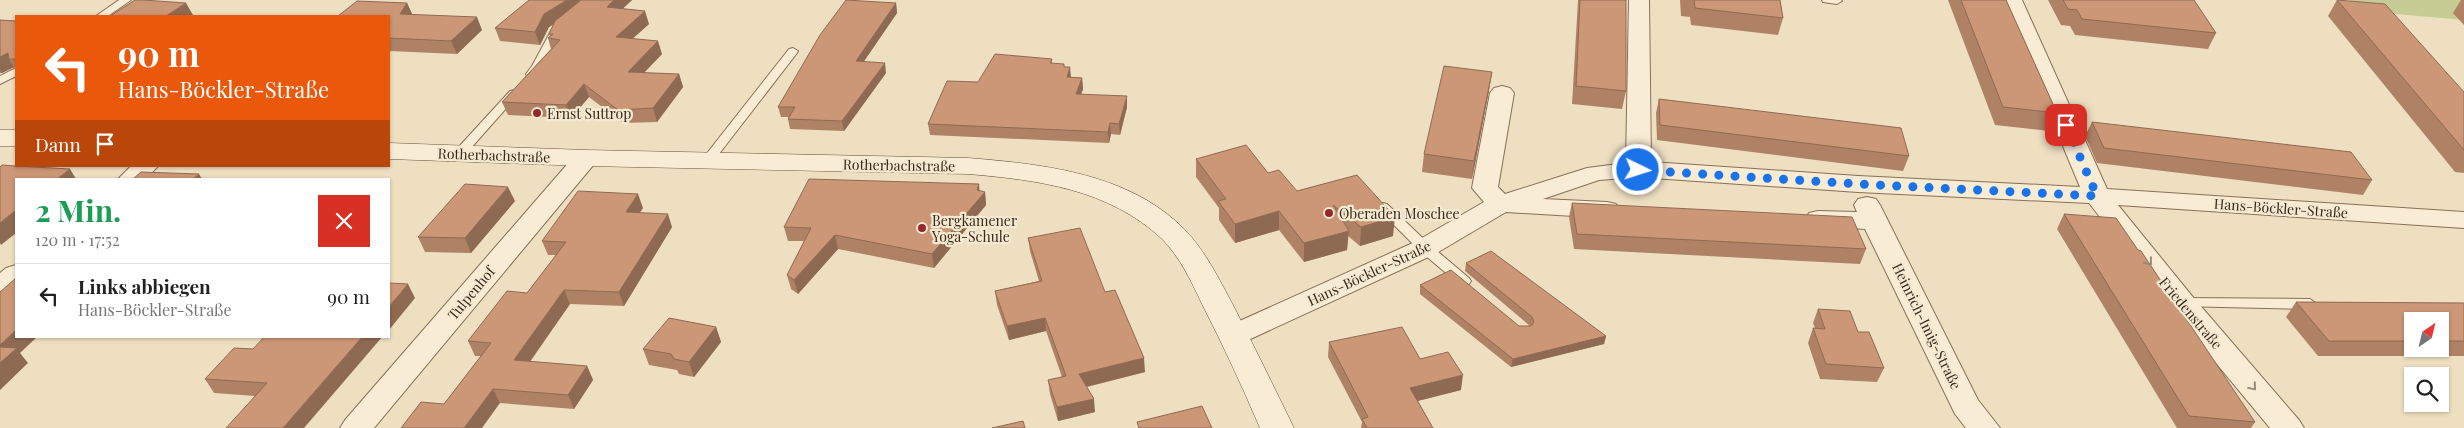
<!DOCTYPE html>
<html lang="de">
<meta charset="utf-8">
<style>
:root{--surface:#fff;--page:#f2f2f2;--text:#222;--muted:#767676;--line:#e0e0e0}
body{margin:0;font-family:"Playfair Display",serif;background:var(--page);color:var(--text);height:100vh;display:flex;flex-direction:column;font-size:19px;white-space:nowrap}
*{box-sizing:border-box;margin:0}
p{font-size:16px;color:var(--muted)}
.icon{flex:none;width:28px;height:28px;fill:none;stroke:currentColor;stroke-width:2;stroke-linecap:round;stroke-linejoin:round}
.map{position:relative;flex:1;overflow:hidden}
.details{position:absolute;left:15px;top:178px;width:375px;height:160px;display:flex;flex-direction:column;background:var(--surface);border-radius:0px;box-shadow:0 1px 4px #0004}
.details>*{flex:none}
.hud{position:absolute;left:15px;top:15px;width:375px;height:152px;border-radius:0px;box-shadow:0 1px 4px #0004;background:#ea580c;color:#fff;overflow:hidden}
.needle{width:32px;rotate:35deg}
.controls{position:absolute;left:2404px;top:312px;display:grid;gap:10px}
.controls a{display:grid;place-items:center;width:45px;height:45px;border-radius:0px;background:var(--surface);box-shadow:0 1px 4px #0004;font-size:25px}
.pin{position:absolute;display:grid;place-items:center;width:42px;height:42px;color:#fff;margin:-21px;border-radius:10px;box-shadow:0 2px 8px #0006}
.me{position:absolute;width:55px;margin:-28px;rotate:94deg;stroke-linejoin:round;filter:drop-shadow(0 0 4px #0008)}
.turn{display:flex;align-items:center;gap:18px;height:105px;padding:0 20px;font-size:22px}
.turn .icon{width:65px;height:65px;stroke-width:2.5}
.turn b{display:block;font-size:35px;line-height:42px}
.then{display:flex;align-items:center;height:48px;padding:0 20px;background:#0003;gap:10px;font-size:19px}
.round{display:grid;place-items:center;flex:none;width:52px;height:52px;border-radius:0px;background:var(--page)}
.head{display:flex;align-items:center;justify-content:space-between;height:85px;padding:0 20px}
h1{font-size:30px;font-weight:700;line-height:38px;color:#1e9e55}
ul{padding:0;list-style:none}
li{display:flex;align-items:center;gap:15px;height:65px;padding:0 20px;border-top:1px solid var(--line)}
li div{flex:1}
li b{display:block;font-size:19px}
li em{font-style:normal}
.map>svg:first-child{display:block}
.green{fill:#c7cc95}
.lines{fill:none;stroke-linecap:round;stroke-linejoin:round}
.lane-casing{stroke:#877058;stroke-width:2}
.street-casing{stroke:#877058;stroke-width:2}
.secondary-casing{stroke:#69513c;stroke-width:1}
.lane{fill:#f9ecd4;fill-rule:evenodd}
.street{fill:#f9ecd4;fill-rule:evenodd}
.secondary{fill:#f9ecd4;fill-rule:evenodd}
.wall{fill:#af8265;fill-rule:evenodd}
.shaded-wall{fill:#8f6a53}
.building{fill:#cc9776;stroke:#8f6a53}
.oneway{stroke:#988a78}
.route{stroke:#1a73e8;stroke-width:9;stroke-dasharray:0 16.2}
.poi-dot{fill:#96282d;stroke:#f5e9d0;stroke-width:2}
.labels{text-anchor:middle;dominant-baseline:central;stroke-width:4.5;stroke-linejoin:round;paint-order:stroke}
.poi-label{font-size:14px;fill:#37291d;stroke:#f5e9d0;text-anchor:start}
.street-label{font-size:14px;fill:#37291d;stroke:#f5e9d0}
</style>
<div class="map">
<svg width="2464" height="428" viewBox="0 0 2464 428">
<rect width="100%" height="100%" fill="#eedfc1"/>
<path class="green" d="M2349,0H2464V20L2363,11Z"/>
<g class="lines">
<defs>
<path id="lane" d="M119,0H131L108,16H96Z
M1822,0H1841L1842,1L1837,4L1823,2Z
M557,26L562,29L542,67L535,76H527L526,74L532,66L552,29Z
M793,48L798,51L797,53L712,163H704L702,160L704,157L789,49Z
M16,68V76L0,84V76Z
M514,90L518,91L520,93L518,95L463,157H455L453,154L455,151L510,91Z
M1383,203L1387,204L1430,245L1469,278L1471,281L1469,284H1459L1420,251L1379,210L1377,207Z
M2182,298L2310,299L2317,304L2310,309L2177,306L2175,303Z"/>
<path id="street" d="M1629,0H1649L1651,162L1858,176L2080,187L2002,0H2022L2107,189L2464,212V228L2118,205L2192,296L2299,420L2304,428H2270L2172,310L2089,203L1858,192L1638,177L1599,180L1543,199L1607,202L1616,204L1620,210L1616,216L1607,218L1506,212L1435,254L1244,342L1234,345L1224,342L1219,335L1224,328L1415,242L1484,202L1472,188L1490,93L1494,88L1502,86L1510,88L1514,93L1498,187L1505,194L1587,168L1626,163Z
M586,151L595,153L598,158L595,163L374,428H340L345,420L577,153Z
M131,166H158L146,179H118Z
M1867,197L1876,199L1880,205L1978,400L2000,428H1966L1955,414L1865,229L1809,225L1805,219L1809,213L1818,211L1857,212L1854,205L1858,199Z
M16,265V289L10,295L0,297V273L6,268Z"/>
<path id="secondary" d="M0,130H16V146H0Z
M389,143L586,150L968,158C1042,164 1129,173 1184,229C1205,250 1219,279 1233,305C1254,346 1274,387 1294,428H1260C1242,386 1223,345 1202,304C1191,281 1180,257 1162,239C1109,189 1038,180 968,174L586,166L389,159Z"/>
</defs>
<use href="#lane" class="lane-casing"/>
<use href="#street" class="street-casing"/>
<use href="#secondary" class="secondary-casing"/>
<use href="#lane" class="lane"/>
<use href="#street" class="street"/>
<use href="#secondary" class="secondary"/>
</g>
<path class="wall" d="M529,0H632L623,8L649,24L633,38L662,54L644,73L679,74L683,87L657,122L623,123L589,97L571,118L508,115L502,102L551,49L548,38L550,36L549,34L553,25L549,27L540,45L500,41L495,28Z
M1578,0H1626V91L1622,109L1572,104Z
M1680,0H1780L1783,18L1778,35L1691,25L1690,17L1681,16Z
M1948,0H2006L2057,113L2049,131L1995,125Z
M2048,0H2194L2216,33L2208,49L2075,35L2070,26L2061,25Z
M2337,0L2464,92V173L2455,172L2328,16Z
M2461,0H2464V25L2453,13Z
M407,3L412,14L482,30L457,54L389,51V16Z
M896,3L897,13L864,61L886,73L844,131L790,129L788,119L789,117H781L778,107Z
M0,20L16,21V70L14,67L2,73H0Z
M1052,59V63L1064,67L1071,77L1082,78L1083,89L1081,94L1127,107L1120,135L1111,134L1109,143L930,135L928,124L978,82Z
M1492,72L1489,90L1472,179L1422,172L1424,154Z
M1659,99L1909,156L1903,171L1657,140L1656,113Z
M2092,122L2372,180L2363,195L2097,163L2085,136Z
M1196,159L1268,173L1297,191L1357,175L1393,236L1360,246L1348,236L1347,250L1304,262L1279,230L1235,243L1219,220V208L1196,177Z
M979,184V191L985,192L986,205L934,268L838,249L798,294L791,289L787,275L804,241H788L784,227Z
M515,201L471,253L425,252L418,237Z
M1572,203L1866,249L1860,264L1574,249L1569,217Z
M643,208L639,213L672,227L624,306L570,304L530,362L587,366L593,380L574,409L500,403L444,404L481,356H475L468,341L527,293L556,255H548L542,241Z
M2064,214L2138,250L2255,422L2251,428H2177L2057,229Z
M1028,238L1105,292L1145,372L1087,387L1095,412L1058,421L1050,394L1048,380L1062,377L1046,331L1009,340L997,305L995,291L1039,281L1030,251Z
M1466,263L1606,336L1604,344L1511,367L1420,294V285L1519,326H1530L1465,271Z
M2296,302L2464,303V356H2318L2286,317ZM2412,321H2440V349H2412Z
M1818,309L1858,332L1884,368L1877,382L1820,379L1808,343L1813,328H1815L1813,323Z
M716,327L721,342L694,377L679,374L677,370L649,365L643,349Z
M1329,342L1420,359L1461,390L1418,401L1433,428H1361L1362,422L1328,357Z
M253,349L304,428L255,396L214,393L205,379Z"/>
<path class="shaded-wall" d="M567,0H579L581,6L549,27L540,45L535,32L544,14Z
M614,0H632L611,20L607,7Z
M186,3L193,15L192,16H166Z
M407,3L413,16L400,14Z
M896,3L897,13L858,70L856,61Z
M645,11L649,24L620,50L616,37Z
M477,17L482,30L457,54L451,41Z
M658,41L662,54L632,85L628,72Z
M8,53L9,59L14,67L2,73L0,70V57Z
M885,63L886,73L844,131L842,121Z
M1070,67L1071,77H1067Z
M1492,72L1489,90L1472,179L1474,161Z
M679,74L683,87L657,122L653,108Z
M1082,78L1083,89L1077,105L1076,94Z
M584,84L589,97L571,118L566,105Z
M1127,96V107L1120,135L1119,124Z
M1110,123L1111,134L1109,143L1108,132Z
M70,169L76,179H57Z
M199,174L202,179H193Z
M979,184L980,197L985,192L986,205L934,268L932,254L977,190Z
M508,187L515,201L471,253L465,238Z
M638,194L643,208L631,226L626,212Z
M16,210V233L1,245L0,243V223Z
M1279,211V230L1235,243V224Z
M668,214L672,227L624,306L619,292Z
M1395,217L1393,236L1360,246L1361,227Z
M1349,231L1347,250L1304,262V243Z
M835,235L838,249L798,294L794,280Z
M408,284L415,298L389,330V307Z
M564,290L570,304L520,375L514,360Z
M1045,318L1046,331L1009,340L1007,326Z
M716,327L721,342L694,377L689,362Z
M16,330V336H38L20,353L28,363L0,390V345Z
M363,336H383L304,428H283Z
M1606,336L1604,344L1511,367L1513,359Z
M1144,358L1145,372L1081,388L1079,374Z
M587,366L593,380L574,409L568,395Z
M1463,375L1461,390L1409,403L1410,388Z
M493,389L500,403L482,428H464Z
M1094,399L1095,412L1058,421L1057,407Z"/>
<path class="building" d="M135,0H143L186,3L166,16H110Z
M529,0H567L544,14L535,32L495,28Z
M581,0H614L607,7L645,11L616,37L658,41L628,72L679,74L653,108L618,110L584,84L566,105L502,102L560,40L548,38L553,34H549L555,21Z
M846,0L896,3L856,61L885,63L842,121L788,119L795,107H778L820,35Z
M1580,0H1626V91L1576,86Z
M1694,0H1780L1783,18L1695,8Z
M1961,0H2006L2057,113L2003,107Z
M2063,0H2194L2216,33L2082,19L2077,10L2068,9Z
M2337,0L2385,4L2464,92V150Z
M357,1L407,3L400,14L477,17L451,41L389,38V16H338Z
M0,20L16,21V59H9L8,53L0,57Z
M995,54L1052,59L1050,63L1064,64V67H1070L1067,77L1082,78L1076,94L1127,96L1119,124L1110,123L1108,132L928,124L947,81L978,82Z
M1444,66L1492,72L1474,161L1424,154Z
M1659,99L1901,128L1909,156L1660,125Z
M2092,122L2351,152L2372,180L2104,148Z
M1246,145L1268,173L1279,170L1297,191L1357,175L1395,217L1361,227L1333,205L1349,231L1304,243L1279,211L1235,224L1218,201L1226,199L1196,159Z
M2,165L16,166L70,169L57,179H16V210L0,223V167Z
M141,172L199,174L193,179H133Z
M809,179L979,184L977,190L985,192L932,254L835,235L794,280L787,275L811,228L784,227Z
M465,184L508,187L465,238L418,237Z
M578,191L638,194L626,212L668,214L619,292L564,290L514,360L587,366L568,395L493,389L464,428H401L421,402L444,404L491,343L468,341L507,291L527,293L566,242L542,241Z
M1572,203L1852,217L1866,249L1577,234Z
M2064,214L2116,218L2138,250L2141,251L2255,422L2189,416Z
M1080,228L1105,292L1115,290L1144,358L1079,374L1094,399L1057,407L1048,380L1066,376L1045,318L1007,326L995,291L1042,281L1028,238Z
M1491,251L1606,336L1513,359L1420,285L1451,270L1519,326H1531L1534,322L1532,317L1466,263Z
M16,278V330L0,345V292Z
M389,283L408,284L389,307Z
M2296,302L2464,303V341H2440V321H2412V341H2329Z
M1818,309L1850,311L1858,332H1869L1884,368L1826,364L1813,328L1825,329Z
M669,318L716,327L689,362L674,359L671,354L643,349Z
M1402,327L1420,359L1448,352L1463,375L1410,388L1433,428H1367L1362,419L1368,417L1329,342Z
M265,336H363L283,428H226L267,383L205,379L234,348L253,349Z
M0,347L17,348L0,363Z
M1202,406L1212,428H1139L1137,422Z
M1023,421L1025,428H992Z"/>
<defs><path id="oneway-chevron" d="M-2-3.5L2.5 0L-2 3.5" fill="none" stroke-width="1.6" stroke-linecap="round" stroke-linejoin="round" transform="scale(1.25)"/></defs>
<g class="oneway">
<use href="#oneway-chevron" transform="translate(2149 262) rotate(52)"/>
<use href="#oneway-chevron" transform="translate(2253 387) rotate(50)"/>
</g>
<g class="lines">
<path class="route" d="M1638,170L1858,184L2097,196L2066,125"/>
</g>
<g class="poi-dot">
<circle cx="537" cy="113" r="5"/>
<circle cx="1329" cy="213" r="5"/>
<circle cx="922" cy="228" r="5"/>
</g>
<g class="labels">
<g class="poi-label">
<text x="547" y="113">Ernst Suttrop</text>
<text x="1339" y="213">Oberaden Moschee</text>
<text x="932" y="220">Bergkamener<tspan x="932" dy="16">Yoga-Schule</tspan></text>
</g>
<g class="street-label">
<text transform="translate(494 155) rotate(2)">Rotherbachstraße</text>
<text transform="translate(899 165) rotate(1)">Rotherbachstraße</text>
<text transform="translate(2281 208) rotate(4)">Hans-Böckler-Straße</text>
<text transform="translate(1369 273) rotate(-25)">Hans-Böckler-Straße</text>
<text transform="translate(471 293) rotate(-50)">Tulpenhof</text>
<text transform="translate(2191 313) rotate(50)">Friedenstraße</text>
<text transform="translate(1927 326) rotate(64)">Heinrich-Imig-Straße</text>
</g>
</g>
</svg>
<div class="controls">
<a><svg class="needle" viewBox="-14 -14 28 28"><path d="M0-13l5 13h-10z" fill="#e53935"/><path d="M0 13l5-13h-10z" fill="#767676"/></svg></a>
<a><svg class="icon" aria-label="search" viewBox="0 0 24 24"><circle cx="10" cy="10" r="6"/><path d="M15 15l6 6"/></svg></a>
</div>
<div class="pin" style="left:2066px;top:125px;background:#d93025"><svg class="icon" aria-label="arrive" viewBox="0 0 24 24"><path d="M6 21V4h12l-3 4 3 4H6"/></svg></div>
<svg class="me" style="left:1638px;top:170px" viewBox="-20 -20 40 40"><circle r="17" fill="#1a73e8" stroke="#fff" stroke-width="3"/><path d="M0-11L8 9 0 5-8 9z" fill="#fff"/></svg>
<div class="hud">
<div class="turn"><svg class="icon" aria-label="left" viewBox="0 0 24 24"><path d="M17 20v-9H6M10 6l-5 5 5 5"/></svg><div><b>90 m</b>Hans-Böckler-Straße</div></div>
<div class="then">Dann<svg class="icon" aria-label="arrive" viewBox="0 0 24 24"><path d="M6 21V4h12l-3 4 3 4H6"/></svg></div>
</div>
<section class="details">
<div class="head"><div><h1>2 Min.</h1><p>120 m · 17:52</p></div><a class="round" style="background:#d93025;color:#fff"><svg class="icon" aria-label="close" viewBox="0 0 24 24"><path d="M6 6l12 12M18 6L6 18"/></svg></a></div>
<ul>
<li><svg class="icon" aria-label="left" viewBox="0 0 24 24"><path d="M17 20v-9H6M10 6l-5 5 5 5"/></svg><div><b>Links abbiegen</b><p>Hans-Böckler-Straße</p></div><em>90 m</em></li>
</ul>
</section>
</div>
